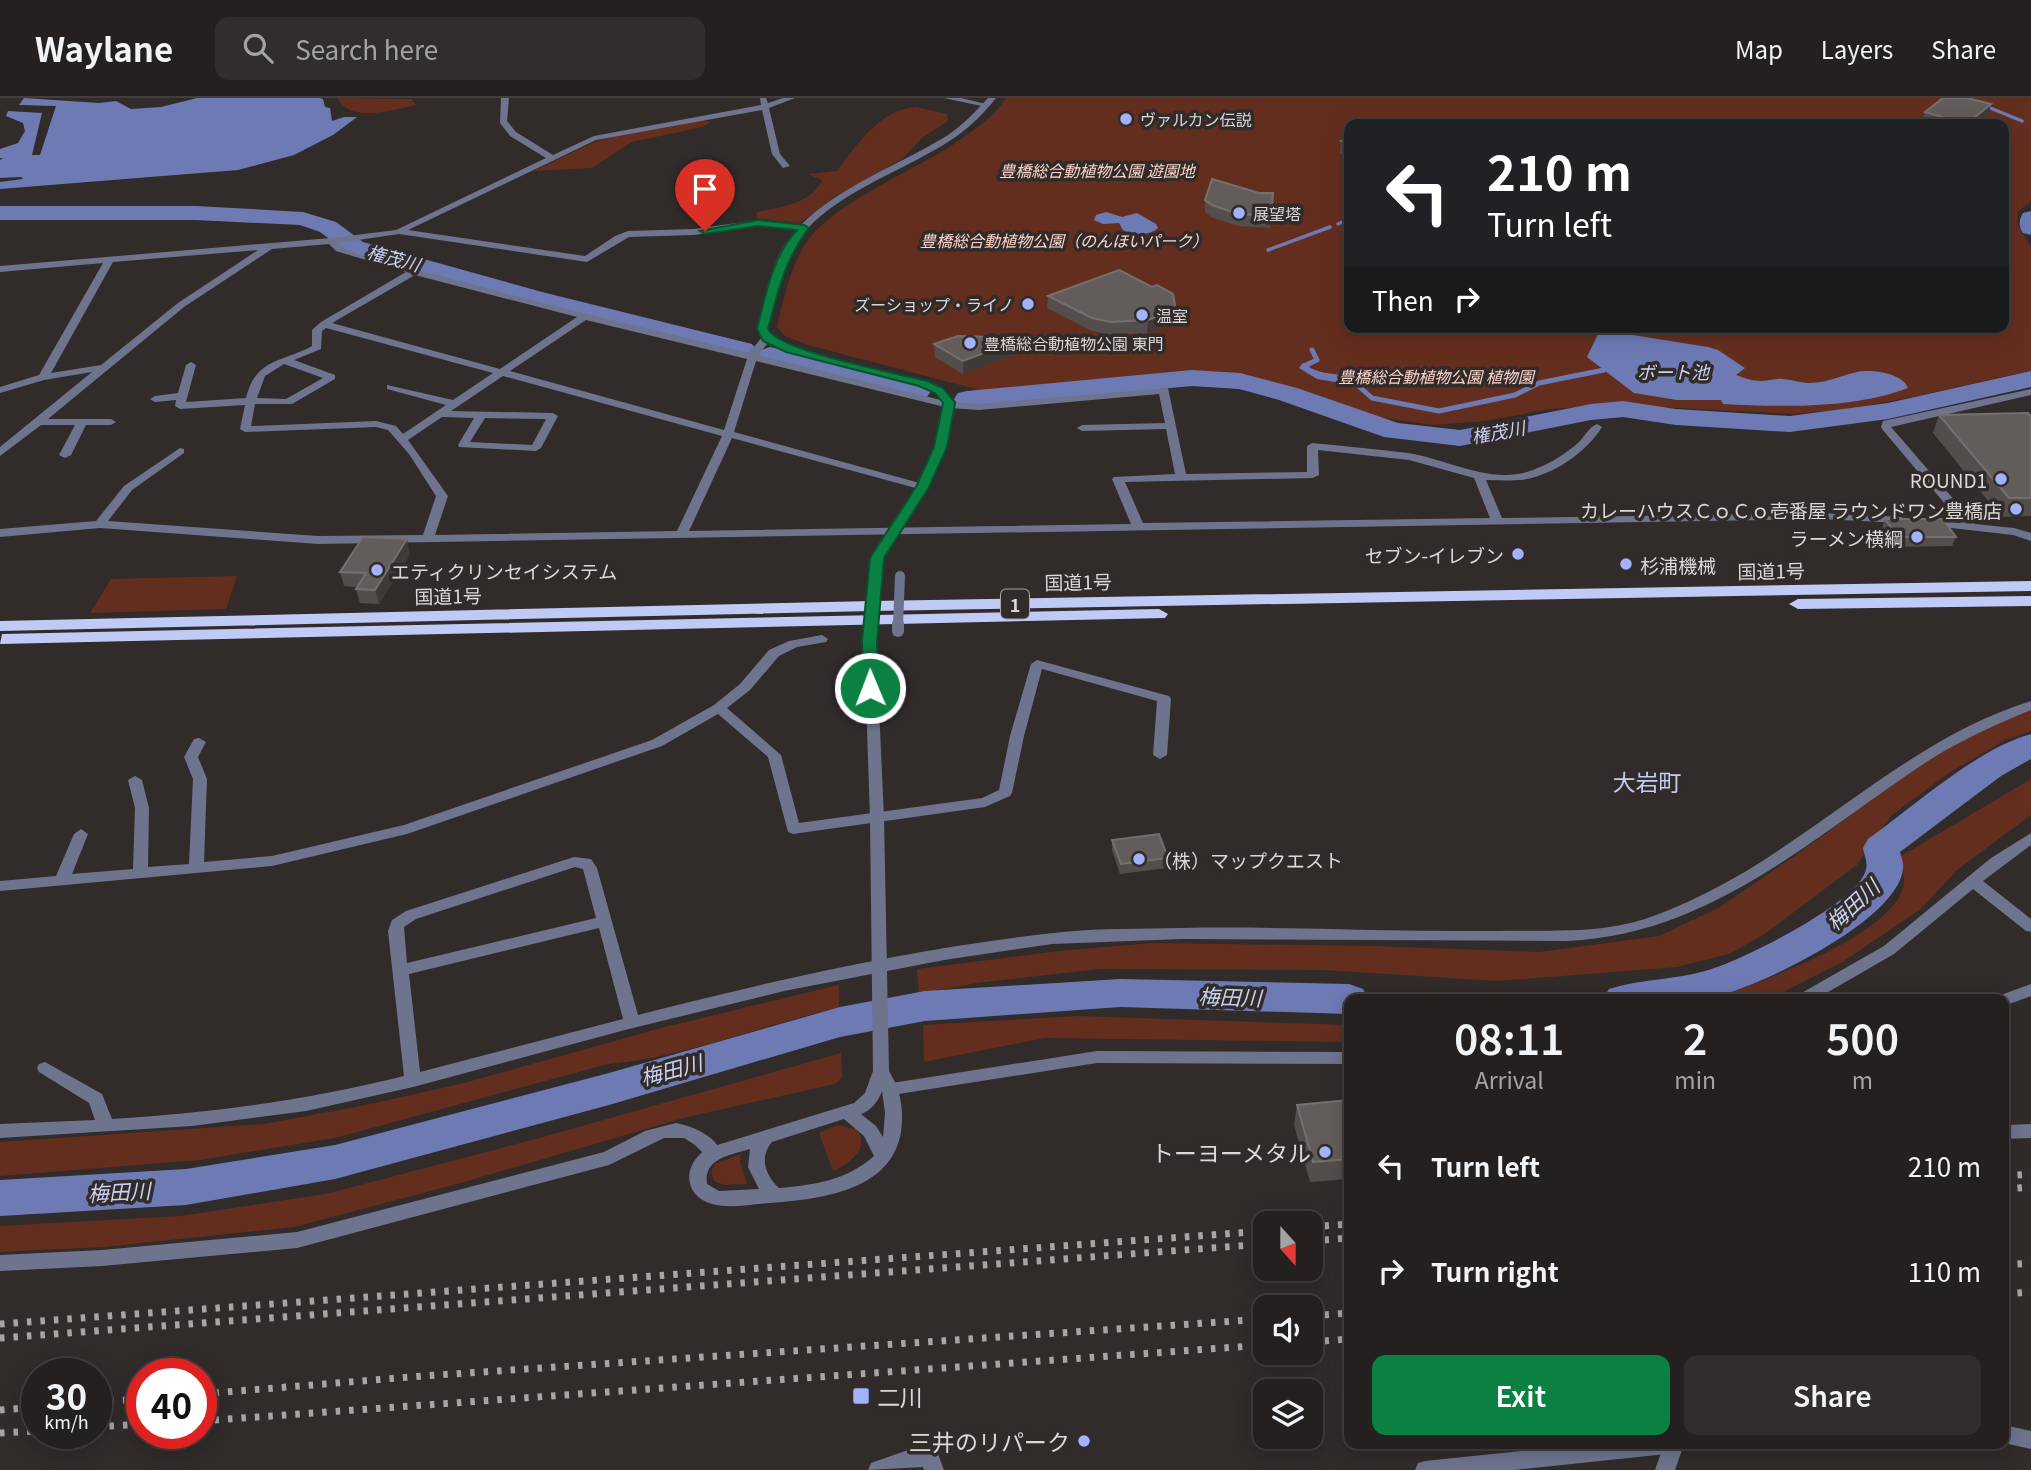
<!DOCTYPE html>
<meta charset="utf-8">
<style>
:root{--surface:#252020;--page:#312d2d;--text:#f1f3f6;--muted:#a3a3a5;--line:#423e3e;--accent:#0b8043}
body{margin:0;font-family:Georgia,"Noto Sans JP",serif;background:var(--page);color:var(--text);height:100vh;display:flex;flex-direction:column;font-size:26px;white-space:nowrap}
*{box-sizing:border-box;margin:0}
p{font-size:23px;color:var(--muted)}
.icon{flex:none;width:38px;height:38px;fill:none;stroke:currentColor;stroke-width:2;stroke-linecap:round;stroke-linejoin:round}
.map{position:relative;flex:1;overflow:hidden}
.side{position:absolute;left:1344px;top:896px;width:665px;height:455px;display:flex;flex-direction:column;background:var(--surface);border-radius:14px;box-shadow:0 4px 18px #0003,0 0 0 2px var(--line)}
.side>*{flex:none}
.banner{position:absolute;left:1344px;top:21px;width:665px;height:214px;border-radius:14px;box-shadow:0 4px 18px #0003,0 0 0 2px var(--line);background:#202124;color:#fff;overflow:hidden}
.needle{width:46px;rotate:159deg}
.controls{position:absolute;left:1253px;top:1113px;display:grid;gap:14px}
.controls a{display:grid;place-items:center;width:70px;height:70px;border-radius:14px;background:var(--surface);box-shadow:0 4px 18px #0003,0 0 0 2px var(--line);font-size:35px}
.speed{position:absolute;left:21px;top:1260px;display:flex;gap:14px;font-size:35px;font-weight:700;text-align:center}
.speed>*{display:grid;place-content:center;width:91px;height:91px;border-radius:50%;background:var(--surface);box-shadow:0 4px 18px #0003,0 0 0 2px var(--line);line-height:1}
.speed small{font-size:18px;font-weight:400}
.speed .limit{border:10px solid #d22;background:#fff;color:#111}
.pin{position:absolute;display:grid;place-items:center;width:60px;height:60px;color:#fff;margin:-72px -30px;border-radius:50% 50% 50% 0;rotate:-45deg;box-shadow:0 0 7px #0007}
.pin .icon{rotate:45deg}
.me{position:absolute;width:77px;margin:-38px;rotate:359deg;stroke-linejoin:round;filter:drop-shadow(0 0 5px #0008)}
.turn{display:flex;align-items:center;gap:24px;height:147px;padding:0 28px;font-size:32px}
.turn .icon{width:91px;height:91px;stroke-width:2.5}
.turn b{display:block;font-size:49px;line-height:60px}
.then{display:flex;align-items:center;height:66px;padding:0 28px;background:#0003;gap:14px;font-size:26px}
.eta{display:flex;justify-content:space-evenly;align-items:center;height:119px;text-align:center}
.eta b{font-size:42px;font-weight:600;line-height:49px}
.button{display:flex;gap:14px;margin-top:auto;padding:14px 28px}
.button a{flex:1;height:80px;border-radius:14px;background:var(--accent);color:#fff;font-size:28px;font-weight:600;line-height:80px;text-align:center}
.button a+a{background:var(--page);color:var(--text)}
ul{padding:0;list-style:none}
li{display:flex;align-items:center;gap:21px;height:105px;padding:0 28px}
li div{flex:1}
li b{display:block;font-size:26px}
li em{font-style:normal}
header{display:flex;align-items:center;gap:42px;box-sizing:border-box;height:98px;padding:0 35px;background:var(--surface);border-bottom:2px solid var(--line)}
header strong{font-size:33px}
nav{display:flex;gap:38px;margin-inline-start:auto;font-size:24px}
.search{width:490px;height:63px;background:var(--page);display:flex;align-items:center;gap:18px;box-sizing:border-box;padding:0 24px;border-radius:14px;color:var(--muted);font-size:26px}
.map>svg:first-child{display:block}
.green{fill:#642e1f;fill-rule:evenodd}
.water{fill:#6e7ab4}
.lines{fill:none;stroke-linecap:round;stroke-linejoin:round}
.stream-far1{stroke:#6e7ab4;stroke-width:3.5}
.stream{stroke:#6e7ab4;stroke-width:5}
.river{fill:#6e7ab4;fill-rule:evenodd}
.minor{fill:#6e748d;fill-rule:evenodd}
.tertiary{fill:#6e748d;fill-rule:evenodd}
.trunk{fill:#bfcaf7;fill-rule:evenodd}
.rail{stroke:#a9a5a4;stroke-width:7;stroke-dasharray:4.5 9;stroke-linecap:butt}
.pedestrian-bridge-far1{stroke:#6e748d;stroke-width:10}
.pedestrian-bridge{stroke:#6e748d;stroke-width:12}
.wall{fill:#534e4c}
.shaded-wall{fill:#3f3a38}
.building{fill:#625d5b;stroke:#75706f;stroke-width:2}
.route{fill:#0b8043;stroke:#07532c;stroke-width:2}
.poi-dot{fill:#a2b2fd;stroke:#312b2a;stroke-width:2.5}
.labels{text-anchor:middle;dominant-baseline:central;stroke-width:7;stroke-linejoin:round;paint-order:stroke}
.far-poi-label{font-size:16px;fill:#dcd8d7;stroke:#312b2a;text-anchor:start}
.far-park-label{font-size:16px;font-style:italic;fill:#fdd5ca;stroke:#312b2a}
.far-water-label{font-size:18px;font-style:italic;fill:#c9d2f4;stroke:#312b2a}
.shield{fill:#312b2a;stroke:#a9a4a3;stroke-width:2}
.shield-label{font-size:18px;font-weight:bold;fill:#dcd8d7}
.poi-label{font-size:19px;fill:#dcd8d7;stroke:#312b2a;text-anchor:end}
.street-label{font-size:19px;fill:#dcd8d7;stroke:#312b2a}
.water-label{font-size:21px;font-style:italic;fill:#c9d2f4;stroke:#312b2a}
.quarter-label{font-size:23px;fill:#c2ccf6;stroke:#312b2a}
.near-poi-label{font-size:23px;fill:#dcd8d7;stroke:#312b2a;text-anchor:end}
</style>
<header>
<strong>Waylane</strong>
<div class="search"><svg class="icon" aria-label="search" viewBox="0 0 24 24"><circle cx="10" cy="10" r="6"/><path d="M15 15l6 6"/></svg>Search here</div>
<nav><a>Map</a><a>Layers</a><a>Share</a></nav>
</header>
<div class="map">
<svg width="2031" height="1372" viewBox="0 0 2031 1372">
<rect width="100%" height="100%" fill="#312b2a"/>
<path class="green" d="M337,0L412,1L416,7C392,12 352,26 337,0Z
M1006,0H2031V103L2018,114L2017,126L2031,149V273C1952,289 1872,312 1792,316L1620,307L1550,311L1485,323L1434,327L1370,318L1313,296L1259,281L1215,273L1110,280L983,293L808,247L785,238L777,229C783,202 790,172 804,148C829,107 913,73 954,46C972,33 994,20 1006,0ZM1349,26H2004V229H1349Z
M916,9L947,16L948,23L922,40L902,61L836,98L800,125L756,120L757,114C781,109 811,106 822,82L808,76L837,73C857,46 881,11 916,9Z
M702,22L711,24L702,29L632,44L592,70L533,73L597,43L623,35Z
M237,478L226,511L90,515L111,481Z
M2031,606V633L2005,642L1949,675L1893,716L1871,744L1858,766L1766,835L1729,856L1677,869L1497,883L1324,872L1100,871L976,885L919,896L917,871L1059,853L1153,845L1371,848L1539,854L1659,838L1720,809L1799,755L1959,638Z
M2031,681V717L1957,772L1921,811L1844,863L1770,901H1714C1759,884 1889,839 1903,790C1906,782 1902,767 1901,758Z
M839,887V910C762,926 688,959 608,966L335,1040L200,1062L0,1078V1044L264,1026L371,1006L464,985L665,929Z
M1078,918L1349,927V944L1045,940L924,964L923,927Z
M841,955L842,980L835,986L687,1019L457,1086L294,1129L103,1149L0,1154V1128L180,1118L326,1096L543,1039Z
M837,1027L856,1031C872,1048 849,1067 833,1073L819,1035Z
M741,1056L740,1064L747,1086L724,1087L714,1083L711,1074L715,1066Z"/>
<path class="water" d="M24,0L99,5L116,3L131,11L161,9L197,0H319L323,1L325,9L330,10L332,23L344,19H357L333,37L294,57L238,72L0,91V84L23,81L21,79L0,80V62L3,60H0V51L18,45L25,33L23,25L6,18L8,13L42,15L32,57H40L56,8L19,7Z
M1106,114L1122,119L1137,115L1156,126L1158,130C1150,138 1133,137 1123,132L1119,125L1103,126L1094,122L1096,117Z
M1614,234L1708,249L1718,252L1745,270L1736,277C1755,284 1758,284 1777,281C1786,280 1799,285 1809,285C1831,285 1850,273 1865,273C1878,272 1904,277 1908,290C1853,311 1781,309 1723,306L1721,302H1677L1634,295L1587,259L1598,236Z
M1303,265L1312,266L1309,269C1323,278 1343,274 1359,283L1360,288L1317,281L1299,270Z"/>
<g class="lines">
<path class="stream-far1" d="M1983,7L2022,23
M1338,126L1349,121
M1268,152L1330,129"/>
<path class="stream" d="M1304,268L1317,262L1312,252
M1355,285L1372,300L1439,313L1515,297L1539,285L1604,272"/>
<path class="river" d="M0,108H196L303,114L336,124L363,144L542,194L752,246L756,251L752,256L743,259L525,204L347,154L320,134L300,127L196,122H0Z
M2031,113V137L2023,135C2018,128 2019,122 2023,115Z
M770,249L927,287L931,293L927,299L918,301L761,262L757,257L761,252Z
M1192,272L1240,275L1297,290L1398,325L1460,332L1591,306L1623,303L1676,311L1790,318L1888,305L2031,273V289L1888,321L1790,334L1676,327L1623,319L1591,322L1460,348L1384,339L1279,302L1239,291L1192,288L967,309L958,307L954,301L958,295L967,293Z
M2031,636V661L2001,678L1900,754C1901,759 1904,765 1903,770C1900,822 1756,891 1710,900C1684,906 1632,901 1603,901L1609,891C1640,881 1673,882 1705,873C1737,865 1861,804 1866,771C1868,765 1864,756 1863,750L1868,741C1913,709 1978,650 2031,636Z
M1120,881L1349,886L1363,891L1369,901H1349V916L1120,909L925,923L840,939L609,1007L335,1081L186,1107L0,1118V1082L186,1071L335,1047L609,975L840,909L925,893Z"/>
<path class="minor" d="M501,0H509L507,23L516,34L553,57L594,38L761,7L760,0H766L768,5L783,0H795L769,10L780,56L790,68L783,70L772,56L762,12L596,42L408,132L585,158L615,138L628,133L694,131L758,122L804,127L809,130L804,133L758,128L694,137L629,139L587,164L399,136L338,145C351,158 394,165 413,170C524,202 637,228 749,255L763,238H771L772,240L758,257L949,304L979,306L1168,290L1186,376L1307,374V348L1312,345C1344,348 1376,351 1408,355C1448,361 1492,388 1533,372C1549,366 1566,356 1579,344C1585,338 1589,329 1597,326L1602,329C1586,355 1551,379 1520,382C1509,383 1497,382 1486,382L1502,420L1822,415L1901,419L1907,422L1901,425L1822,421L318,446L100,430L0,439V431L96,423L124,388L180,350L184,351V355L132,392L108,423L318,438L423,437L436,398L409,356L388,332L376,329L245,334L240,331L245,307L180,311L175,308L176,302L155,304L150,301L155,298L178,295L186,267L191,264L196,267L186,304L246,300C256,260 281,265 312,248V232L321,224L406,174L336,153L329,146L272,151L184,209L48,321H111L116,324L111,327H86L71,357L65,360L59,357L75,327H41L0,358V349L92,274L44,282L0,295V289L39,277L103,165L0,174V168L331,140L396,132L546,60L510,38L500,25ZM258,152L178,205L101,267L51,275L113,164ZM415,177L577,219L500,271L332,225ZM586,222L747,261L724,332L510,273ZM326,230L493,275L453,302L387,287V291L446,307L403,336L396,328L376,323L251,328L255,306H292L335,281V277L294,262L321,251L322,233ZM756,263L949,310L979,312L1159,296L1165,325L1082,327L1077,330L1082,333L1166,331L1175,376L1114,379L1112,381L1131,426L689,433L732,340L923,392L929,389L927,387L734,334ZM284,266L323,280L286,301L257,300L265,278ZM503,278L722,338L677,433L435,437L448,398L408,342L442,319L474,320L458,347L459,349L536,353L541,350L558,318L553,315L451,313ZM485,320L546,321L532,347L470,344ZM1318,352L1409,362L1474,380L1490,420L1143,425L1125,384L1313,380L1319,377Z
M944,0H961L990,7L986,9Z
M2031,291V297L1891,329L1975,426L2014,430L2031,435V443L2013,437L1925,427V423L1929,422L1961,425L1882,331L1881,329L1883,323Z
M822,537L828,541L826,544L797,549L779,558L750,592L727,610L781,657L799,725L982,700L999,692L1010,638L1031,566L1037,562L1169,598L1171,601L1167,657L1160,661L1153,657L1157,603L1042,571L1024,638L1012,695L1010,698L985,709L793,736L788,734L768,659L718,616L662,648L407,736L272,768L0,793V783L56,778L74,736L81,731L88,736L72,776L133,771L135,710L128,682L135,678L142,682L149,710L148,769L189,766L193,681L184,659L194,641L199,640L206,644L198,659L207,681L204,764L272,758L404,727L652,642L714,607L740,586L769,552L789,543Z
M2031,603V612C1997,626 1963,641 1931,661C1816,736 1712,837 1567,843L1182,841L1052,846L944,862L784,893L625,932L413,989L306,1013L192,1028L0,1040V1026L95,1022L89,1005L39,974L37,970L39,966L45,964L102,996L112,1021C211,1015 308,1002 404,978L388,833L392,822L406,813L574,759L591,761L597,770L638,917C778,881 920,849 1063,834C1102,830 1142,831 1180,830C1286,828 1391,834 1496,833C1538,832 1580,835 1621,827C1652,821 1682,807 1710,793C1820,737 1911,640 2031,603ZM575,769L583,771L596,820L407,865L404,829L416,821ZM599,830L623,921L420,974L409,876Z
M2031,735V747L1983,783L2031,821V834L2026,833L1973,791L1894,856L1816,901H1796L1798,897L1884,848L1991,760Z
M2031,886V898L2004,908V901H1996L1998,898Z
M1097,953L1349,954V966L1097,965L892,997L886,996L884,991L886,986L892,985Z
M676,1025C695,1029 713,1037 723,1055L720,1060L714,1062L708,1060L695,1047L684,1040H664L609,1067L297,1150L102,1168L0,1173V1157L102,1152L297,1134L604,1054L645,1033Z
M2031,1026V1040L2004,1041V1027Z
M1664,1346H1684L1675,1372H1655Z
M911,1351H925L938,1356L944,1372H924L923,1369L868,1372L871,1365Z"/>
<path class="tertiary" d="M988,0H996C985,14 972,27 957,38C906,74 823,96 791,153C778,177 774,205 768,231L777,243L794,250L931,285L947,294L954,307L945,349L929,389L883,460L879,488L876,543L884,720L889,973C901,993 904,1011 901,1034C891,1094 819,1101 770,1105C751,1106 731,1111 712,1106C678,1096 685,1058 714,1048L854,1005L865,995L873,973L870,720L864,543L867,488L871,460L917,389L935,349L944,307L939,298L923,289L786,254L769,247L758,231C764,205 768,177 781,153C814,96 894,71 948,37C963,27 976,13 988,0ZM882,993L885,1015L883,1039L876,1028L861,1016C871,1013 879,1002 882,993ZM844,1021L864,1038L874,1058C847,1082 815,1087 779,1090C765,1077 759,1059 772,1044ZM750,1051L748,1069L759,1091L719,1093L707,1086C703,1060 731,1057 750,1051Z
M2004,1327L2031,1333V1351L2004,1345Z
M1590,1346H1686L1683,1352L1676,1355L1514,1372H1415L1418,1365L1425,1363Z"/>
<path class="trunk" d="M2031,483V493L872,513L0,533V523L872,503Z
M2031,498V508L1798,511L1789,506L1798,501Z
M1159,511L1168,516L1165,520L0,546L2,536Z"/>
<path class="rail" d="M2004,1078L2031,1076
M2004,1091L2031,1089
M1311,1129L1349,1126
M1311,1143L1349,1140
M2004,1167L2031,1165
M2004,1196L2031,1194
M1311,1218L1349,1215
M0,1226L1265,1133
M0,1240L1265,1146
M1311,1244L1349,1241
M201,1296L423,1278L1265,1221
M96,1304L142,1301
M0,1312L37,1309
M201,1323L1265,1247
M96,1329L142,1326
M0,1335L37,1333"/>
<path class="pedestrian-bridge-far1" d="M898,528L900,478"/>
<path class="pedestrian-bridge" d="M898,533V526"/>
</g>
<path class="wall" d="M1991,6L1988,17L1976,26H1921L1925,14Z
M1349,41V60L1340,55L1341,43Z
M1259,95H1273L1270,130L1238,128L1211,119L1205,114V102Z
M1048,198L1175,207L1174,220L1171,225L1147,235L1111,237L1092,233L1047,210Z
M934,246L1024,253L963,276L935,259Z
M1939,317L2031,319V418L2001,419L1933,335Z
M1885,421L1956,439L1952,448L1894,449L1882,430Z
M410,456L379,506L360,505L356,491L357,489L344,488L340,474Z
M1112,742L1168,760L1167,770L1120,776L1112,752Z
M1349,1002V1081L1310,1084L1294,1027L1297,1007Z"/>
<path class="shaded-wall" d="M1991,6L1988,17L1976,26H1967Z
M1272,107L1271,118L1266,113Z
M1175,207L1174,220L1171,225L1147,235L1148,222Z
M1024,240V253L963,276V263Z
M407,441L410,456L379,506L375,492Z"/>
<path class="building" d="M1943,0H1967L1991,6L1967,26L1925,14Z
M1349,41V47L1341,43Z
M1212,81L1259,95H1273L1272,107L1266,113L1271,118L1238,116L1212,107L1205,102Z
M1119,172L1152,189L1157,187L1173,196L1175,207L1171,213L1148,222L1111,224L1092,220L1048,198Z
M958,238L1024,240L963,263L934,246Z
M2028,315L2031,319V400H2009L1939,317Z
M1885,421H1943L1956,439H1898Z
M363,439L407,441L375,492L356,491L366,475L340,474Z
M1159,736L1168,760L1121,766L1112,742Z
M1349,1002V1061L1313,1064L1297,1007Z"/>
<path class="route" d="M758,122L804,127L809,130C785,161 778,193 768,231C780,254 897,275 927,283L943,290L955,305L947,349L929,389L884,460L877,543L878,590L870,594L863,590L862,543L870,460L916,389L934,349L943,305L935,295L919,288L786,254L763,243L757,231C766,196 772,159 797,132L758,128L705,136L700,133Z"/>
<g class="poi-dot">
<circle cx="1126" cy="21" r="7"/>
<circle cx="1239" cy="115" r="7"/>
<circle cx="1028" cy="206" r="7"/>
<circle cx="1142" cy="217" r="7"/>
<circle cx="970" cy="245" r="7"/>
<circle cx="2001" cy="381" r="7"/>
<circle cx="2016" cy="411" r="7"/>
<circle cx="1917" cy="439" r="7"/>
<circle cx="1518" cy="456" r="7"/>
<circle cx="1626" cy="466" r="7"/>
<circle cx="377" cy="472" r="7"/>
<circle cx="1139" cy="761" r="7"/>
<circle cx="1325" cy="1054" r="7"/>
<rect x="852" y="1289" width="18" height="18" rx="3.5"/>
<circle cx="1084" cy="1343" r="7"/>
</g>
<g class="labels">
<g class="far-poi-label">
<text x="1140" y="21">ヴァルカン伝説</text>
<text x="1253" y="115">展望塔</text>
<text x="1014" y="206" text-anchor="end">ズーショップ・ライノ</text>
<text x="1156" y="217">温室</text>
<text x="984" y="245">豊橋総合動植物公園 東門</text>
</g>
<g class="far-park-label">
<text x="1097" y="72">豊橋総合動植物公園 遊園地</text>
<text x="1064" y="142">豊橋総合動植物公園（のんほいパーク）</text>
<text x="1436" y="278">豊橋総合動植物公園 植物園</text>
</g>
<g class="far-water-label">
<text transform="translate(394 159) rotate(15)">権茂川</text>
<text x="1673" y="273">ボート池</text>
<text transform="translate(1498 333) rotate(-10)">権茂川</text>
</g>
<rect class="shield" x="1001" y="491.5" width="28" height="29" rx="5"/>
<g class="shield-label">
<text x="1015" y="506">1</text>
</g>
<g class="poi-label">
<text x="1987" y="381">ROUND1</text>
<text x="2002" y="411">カレーハウスＣｏＣｏ壱番屋 ラウンドワン豊橋店</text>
<text x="1903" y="439">ラーメン横綱</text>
<text x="1504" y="456">セブン-イレブン</text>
<text x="1640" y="466" text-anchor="start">杉浦機械</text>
<text x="391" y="472" text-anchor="start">エティクリンセイシステム</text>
<text x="1153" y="761" text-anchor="start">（株）マップクエスト</text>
</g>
<g class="street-label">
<text transform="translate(1771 472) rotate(-1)">国道1号</text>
<text transform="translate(1078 483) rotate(-1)">国道1号</text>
<text transform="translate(448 497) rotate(-1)">国道1号</text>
</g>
<g class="water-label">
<text transform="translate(1852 806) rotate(-43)">梅田川</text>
<text transform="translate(1230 898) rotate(2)">梅田川</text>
<text transform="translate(671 971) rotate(-15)">梅田川</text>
<text transform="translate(119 1093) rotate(-3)">梅田川</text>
</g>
<g class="quarter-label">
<text x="1647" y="683">大岩町</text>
</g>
<g class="near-poi-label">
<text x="1311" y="1054">トーヨーメタル</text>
<text x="877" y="1298" text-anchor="start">二川</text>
<text x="1070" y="1343">三井のリパーク</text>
</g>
</g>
</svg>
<div class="controls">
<a><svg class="needle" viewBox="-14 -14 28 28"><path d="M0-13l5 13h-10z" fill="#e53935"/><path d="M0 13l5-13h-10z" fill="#a3a3a5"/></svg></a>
<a><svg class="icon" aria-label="sound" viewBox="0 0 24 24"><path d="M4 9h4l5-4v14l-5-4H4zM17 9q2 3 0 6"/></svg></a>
<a><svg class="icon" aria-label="layers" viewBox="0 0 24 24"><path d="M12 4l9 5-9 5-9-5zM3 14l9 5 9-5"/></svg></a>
</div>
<div class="speed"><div>30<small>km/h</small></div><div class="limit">40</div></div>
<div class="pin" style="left:705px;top:133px;background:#d93025"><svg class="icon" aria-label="arrive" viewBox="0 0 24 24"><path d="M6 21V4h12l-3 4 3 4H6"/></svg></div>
<svg class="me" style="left:870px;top:590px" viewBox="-20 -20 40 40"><circle r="17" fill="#0b8043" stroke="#fff" stroke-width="3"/><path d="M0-11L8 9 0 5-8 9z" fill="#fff"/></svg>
<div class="banner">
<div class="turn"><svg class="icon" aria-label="left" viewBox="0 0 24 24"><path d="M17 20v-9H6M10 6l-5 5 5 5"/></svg><div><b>210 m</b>Turn left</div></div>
<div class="then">Then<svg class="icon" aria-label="right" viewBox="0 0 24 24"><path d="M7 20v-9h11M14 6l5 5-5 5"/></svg></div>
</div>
<section class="side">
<div class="eta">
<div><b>08:11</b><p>Arrival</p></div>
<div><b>2</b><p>min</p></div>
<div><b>500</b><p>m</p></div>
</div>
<ul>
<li><svg class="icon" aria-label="left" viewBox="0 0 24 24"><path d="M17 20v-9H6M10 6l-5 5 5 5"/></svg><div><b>Turn left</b></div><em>210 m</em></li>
<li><svg class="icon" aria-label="right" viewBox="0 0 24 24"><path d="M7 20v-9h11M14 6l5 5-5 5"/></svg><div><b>Turn right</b></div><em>110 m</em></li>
</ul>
<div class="button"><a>Exit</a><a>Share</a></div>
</section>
</div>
